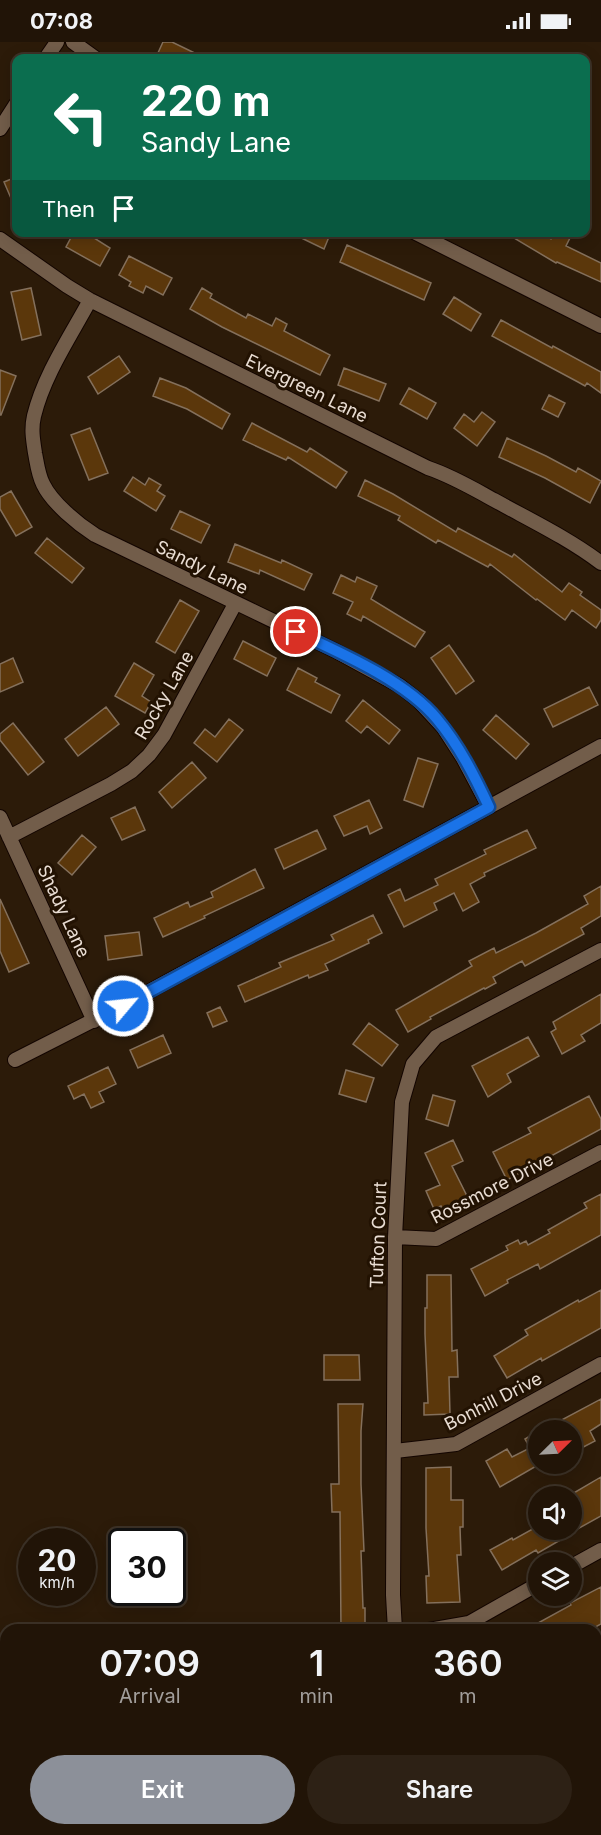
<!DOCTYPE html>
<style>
:root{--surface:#211407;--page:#2d2115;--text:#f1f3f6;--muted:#a29e9b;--line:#3e3328;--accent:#8c9099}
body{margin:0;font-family:Inter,sans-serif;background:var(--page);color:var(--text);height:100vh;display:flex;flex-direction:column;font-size:22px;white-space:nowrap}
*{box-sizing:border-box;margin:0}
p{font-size:20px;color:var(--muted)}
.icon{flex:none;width:33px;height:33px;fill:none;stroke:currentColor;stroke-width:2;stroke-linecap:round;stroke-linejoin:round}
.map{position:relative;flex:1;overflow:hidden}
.drawer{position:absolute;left:0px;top:1582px;width:602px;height:212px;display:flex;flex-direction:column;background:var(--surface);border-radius:18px 18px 0 0;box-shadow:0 3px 15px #0003,0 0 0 2px var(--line)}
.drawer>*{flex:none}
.banner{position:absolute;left:12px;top:12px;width:578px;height:183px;border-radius:12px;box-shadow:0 3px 15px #0003,0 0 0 2px var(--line);background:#0b6e4f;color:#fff;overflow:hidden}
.needle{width:39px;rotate:66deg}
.tools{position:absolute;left:528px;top:1378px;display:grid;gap:12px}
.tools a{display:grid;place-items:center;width:54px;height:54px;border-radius:50%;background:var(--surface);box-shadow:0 3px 15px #0003,0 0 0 2px var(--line);font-size:30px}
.speed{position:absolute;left:18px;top:1486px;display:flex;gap:12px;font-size:30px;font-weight:700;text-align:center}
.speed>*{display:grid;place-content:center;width:78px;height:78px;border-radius:50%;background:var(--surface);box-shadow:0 3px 15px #0003,0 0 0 2px var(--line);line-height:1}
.speed small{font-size:15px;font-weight:400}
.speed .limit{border:3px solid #111;border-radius:9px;background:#fff;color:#111}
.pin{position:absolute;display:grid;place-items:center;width:51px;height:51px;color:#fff;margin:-26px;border:3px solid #fff;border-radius:50%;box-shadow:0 2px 6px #0007}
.me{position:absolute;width:66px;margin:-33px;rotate:62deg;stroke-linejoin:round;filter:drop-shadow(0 0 4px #0008)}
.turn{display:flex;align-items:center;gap:21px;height:126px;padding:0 30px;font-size:27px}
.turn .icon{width:78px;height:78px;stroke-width:2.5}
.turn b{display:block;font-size:42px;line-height:51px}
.then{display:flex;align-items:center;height:57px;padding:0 30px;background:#0003;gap:12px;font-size:22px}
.eta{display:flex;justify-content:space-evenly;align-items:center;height:102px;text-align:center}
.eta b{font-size:36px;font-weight:600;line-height:42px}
.primary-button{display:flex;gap:12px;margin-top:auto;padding:12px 30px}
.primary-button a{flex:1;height:69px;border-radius:36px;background:var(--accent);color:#fff;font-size:24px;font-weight:600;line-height:69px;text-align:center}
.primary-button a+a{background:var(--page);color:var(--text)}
.status{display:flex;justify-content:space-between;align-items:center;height:42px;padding:0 30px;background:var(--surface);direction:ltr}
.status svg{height:16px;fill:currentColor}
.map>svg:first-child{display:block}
.building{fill:#5b370b;stroke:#84705c;stroke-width:1.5}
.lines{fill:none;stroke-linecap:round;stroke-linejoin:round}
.minor-casing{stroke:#130500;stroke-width:16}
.minor{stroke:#725d4a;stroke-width:14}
.route-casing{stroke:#114b97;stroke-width:15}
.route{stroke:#1a73e8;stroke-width:10}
.labels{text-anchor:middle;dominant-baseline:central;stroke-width:6;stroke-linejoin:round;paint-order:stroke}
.street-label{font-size:18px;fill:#e9ddd3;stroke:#221202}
</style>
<div class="status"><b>07:08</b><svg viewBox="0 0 49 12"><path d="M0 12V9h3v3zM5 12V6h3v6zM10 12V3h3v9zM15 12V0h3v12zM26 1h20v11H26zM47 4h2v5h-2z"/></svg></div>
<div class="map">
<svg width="601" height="1793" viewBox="0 0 601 1793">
<rect width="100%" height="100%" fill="#2c1b09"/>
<path class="building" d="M163,0H172L205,16H164L157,13Z
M16,135V168L4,140Z
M74,190H97L94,196L110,206L100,224L66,205Z
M289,190H331L324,207Z
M504,190H540L551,197L555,190H573L566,204L601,221V240L557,220L556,221Z
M347,203L431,241L424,258L340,220Z
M129,214L172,236L163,253L146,244L143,251L129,244L131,240L119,233Z
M31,246L41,293L22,298L11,250Z
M202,246L212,252L210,256L246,276L248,272L272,284L276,276L287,282L284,289L330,313L320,333L222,285L190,267Z
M454,255L481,272L471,289L443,272Z
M501,278L552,306L553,304L601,330V351L587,341L585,344L578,340L492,294Z
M119,314L130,330L98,352L88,335Z
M344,326L386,342L379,359L338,343Z
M0,328L16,334L1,373H0Z
M160,336L186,346L230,372L222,387L187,367L153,354Z
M409,346L436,361L427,377L400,362Z
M549,353L565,361L558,375L542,367Z
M482,370L495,380L477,404L454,386L464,372L474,380Z
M252,381L307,410L310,406L347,430L336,446L288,415L286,418L243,398Z
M90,386L108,431L89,438L71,393Z
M507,396L546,414L576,430L578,426L601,439L590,461L545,436L499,415Z
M133,435L145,443L149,436L161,443L157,449L165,454L156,469L124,449Z
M365,438L393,452L456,490L458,486L512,515L514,512L562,550L569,541L582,550L580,553L601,568V578L596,586L572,568L565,578L537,557L536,558L490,522L488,525L438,498L436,501L398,478L400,474L358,454Z
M11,449L32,485L16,494L0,467V455Z
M180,469L210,483L201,501L171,487Z
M47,496L84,526L72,541L35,511Z
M235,502L281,521L282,518L312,532L304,548L260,528L259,532L228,520Z
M341,533L355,540L357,535L377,544L371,557L425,590L415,605L363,574L361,579L347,572L353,560L333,551Z
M180,558L199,569L175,611L156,600Z
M243,599L276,616L267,634L234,617Z
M449,603L474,639L456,652L431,616Z
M13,616L23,640L0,650V622Z
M134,621L154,633L142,654L151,660L145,671L115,654Z
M298,626L317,636L315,640L340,653L331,671L287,648Z
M589,645L598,663L553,685L544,667Z
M363,658L400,688L389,702L367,684L361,691L346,679Z
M106,665L119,682L78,714L65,697Z
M496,673L529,702L516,717L483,688Z
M229,677L243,688L217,720L194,701L205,687L215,695Z
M13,681L44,720L28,733L0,698V692Z
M418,716L438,722L423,765L404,758Z
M192,720L206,736L172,766L159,750Z
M369,758L382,786L370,792L367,784L344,794L334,774Z
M135,765L145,788L122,798L111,776Z
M317,788L326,807L284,827L275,807Z
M527,788L536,806L484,831L485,834L470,842L479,860L463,869L454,851L434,861L437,868L404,885L388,853L400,847L405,859L438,843L435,837L486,812L484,808Z
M82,793L96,805L72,833L58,821Z
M255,827L264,846L204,874L205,876L163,895L154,876L188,860L190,865L213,855L211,850Z
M601,844V874L581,886L584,892L525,924L522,919L493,935L496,941L485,947L484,946L430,975L431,977L408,990L396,968L472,924L469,919L494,906L496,911L536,891L588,862L584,854Z
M0,857L29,921L9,930L0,909Z
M373,873L382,891L368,898L369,901L325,922L328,928L309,936L308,933L245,960L238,944L281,925L279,921L334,898L331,893Z
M139,890L142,913L108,918L105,894Z
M601,952V981L581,993L585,999L562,1012L551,990L556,987L553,980Z
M220,965L227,979L213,985L207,971Z
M369,981L398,1003L382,1024L353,1002Z
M163,993L171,1011L138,1026L130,1008Z
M528,995L539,1014L507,1032L511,1040L488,1055L472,1024Z
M108,1025L116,1042L99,1050L104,1060L91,1066L84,1052L74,1057L68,1044Z
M346,1028L374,1036L366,1060L339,1052Z
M433,1053L455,1059L448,1084L426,1077Z
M589,1054L601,1077V1087L507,1138L493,1110L531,1091L528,1086Z
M453,1098L463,1119L452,1124L470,1160L445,1172L441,1164L434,1167L426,1149L440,1143L425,1111Z
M601,1152V1193L540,1227L538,1222L507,1238L508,1241L485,1254L471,1227L508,1208L506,1204L518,1198L520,1202L526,1199L528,1203L550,1191L548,1188L587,1166L584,1161Z
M427,1233H451L452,1309L457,1308L458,1335H449L450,1372L424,1373V1361H428L425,1292V1266H427Z
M601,1248V1286L542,1319L541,1316L507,1336L494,1314L528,1293L525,1288L578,1258L579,1260Z
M324,1313H359L360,1338H324Z
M601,1357V1382L590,1389L595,1399L572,1411V1389H541Z
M338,1362H363L361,1389V1442L364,1509H361L363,1566H365V1588H341L340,1470H332L331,1442H339Z
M538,1389V1423L500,1445L486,1419L507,1407L512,1415L530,1406L525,1397Z
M451,1425V1458H463V1485H460L461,1513H457L460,1560L427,1561L426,1534H429L426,1486V1426Z
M601,1435V1474L561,1496L562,1497L538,1511L536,1508L502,1528L490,1508L512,1496L513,1498L538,1484V1488H572V1452Z
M601,1545V1582L590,1588H542L538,1581L571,1563L570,1561Z"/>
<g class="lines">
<defs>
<path id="minor" d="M73,0L95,16
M46,16L57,0
M0,87L16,62
M414,190L601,284
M0,197L67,244L90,258L428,426C452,434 472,446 494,458C530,478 568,496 601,521
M90,258C70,295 44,333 34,374C31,387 33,398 35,411C37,421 38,432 43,442C52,461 78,482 95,493L336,609L400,644L419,659L443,685L463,716L489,765
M0,775L94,979
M9,795L111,742L132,729L149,713L164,693L235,562
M15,1018L137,956L601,704
M395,1195L436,1197L601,1110
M395,1409L456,1402L601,1322
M572,1524L601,1508
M395,1588L393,1553L395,1195L402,1060L413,1022L436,995L601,908
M429,1588L469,1581L538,1542
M596,1711L601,1708"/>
</defs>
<use href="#minor" class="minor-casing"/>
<use href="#minor" class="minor"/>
</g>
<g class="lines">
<defs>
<path id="route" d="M123,964L489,765C475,735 459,703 437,677C406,639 341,611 296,590"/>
</defs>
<use href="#route" class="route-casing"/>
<use href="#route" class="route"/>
</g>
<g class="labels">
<g class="street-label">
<text transform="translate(307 346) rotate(26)">Evergreen Lane</text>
<text transform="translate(202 525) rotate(26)">Sandy Lane</text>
<text transform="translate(164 653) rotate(-60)">Rocky Lane</text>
<text transform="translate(64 869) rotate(65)">Shady Lane</text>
<text transform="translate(492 1146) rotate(-27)">Rossmore Drive</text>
<text transform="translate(378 1193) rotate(-88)">Tufton Court</text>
<text transform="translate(493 1359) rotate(-27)">Bonhill Drive</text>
</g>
</g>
</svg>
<div class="tools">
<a><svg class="needle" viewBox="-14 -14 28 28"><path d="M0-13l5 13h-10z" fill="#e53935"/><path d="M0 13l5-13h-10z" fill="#a29e9b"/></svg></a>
<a><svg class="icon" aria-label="sound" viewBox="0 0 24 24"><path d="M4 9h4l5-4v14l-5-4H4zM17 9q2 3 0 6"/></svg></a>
<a><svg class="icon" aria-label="layers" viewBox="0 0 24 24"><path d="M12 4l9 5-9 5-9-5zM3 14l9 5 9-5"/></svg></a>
</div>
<div class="speed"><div>20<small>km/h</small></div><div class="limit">30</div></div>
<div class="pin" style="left:296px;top:590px;background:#d93025"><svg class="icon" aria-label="arrive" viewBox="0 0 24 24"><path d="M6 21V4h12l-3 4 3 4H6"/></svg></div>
<svg class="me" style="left:123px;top:964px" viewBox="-20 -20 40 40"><circle r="17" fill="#1a73e8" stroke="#fff" stroke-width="3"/><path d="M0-11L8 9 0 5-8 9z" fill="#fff"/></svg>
<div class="banner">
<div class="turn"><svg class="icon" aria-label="left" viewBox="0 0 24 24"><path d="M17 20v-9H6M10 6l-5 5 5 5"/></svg><div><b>220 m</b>Sandy Lane</div></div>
<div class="then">Then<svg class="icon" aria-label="arrive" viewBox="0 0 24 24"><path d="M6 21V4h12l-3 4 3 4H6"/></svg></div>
</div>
<section class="drawer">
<div class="eta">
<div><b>07:09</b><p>Arrival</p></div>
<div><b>1</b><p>min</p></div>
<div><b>360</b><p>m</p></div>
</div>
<div class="primary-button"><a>Exit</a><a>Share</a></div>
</section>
</div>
